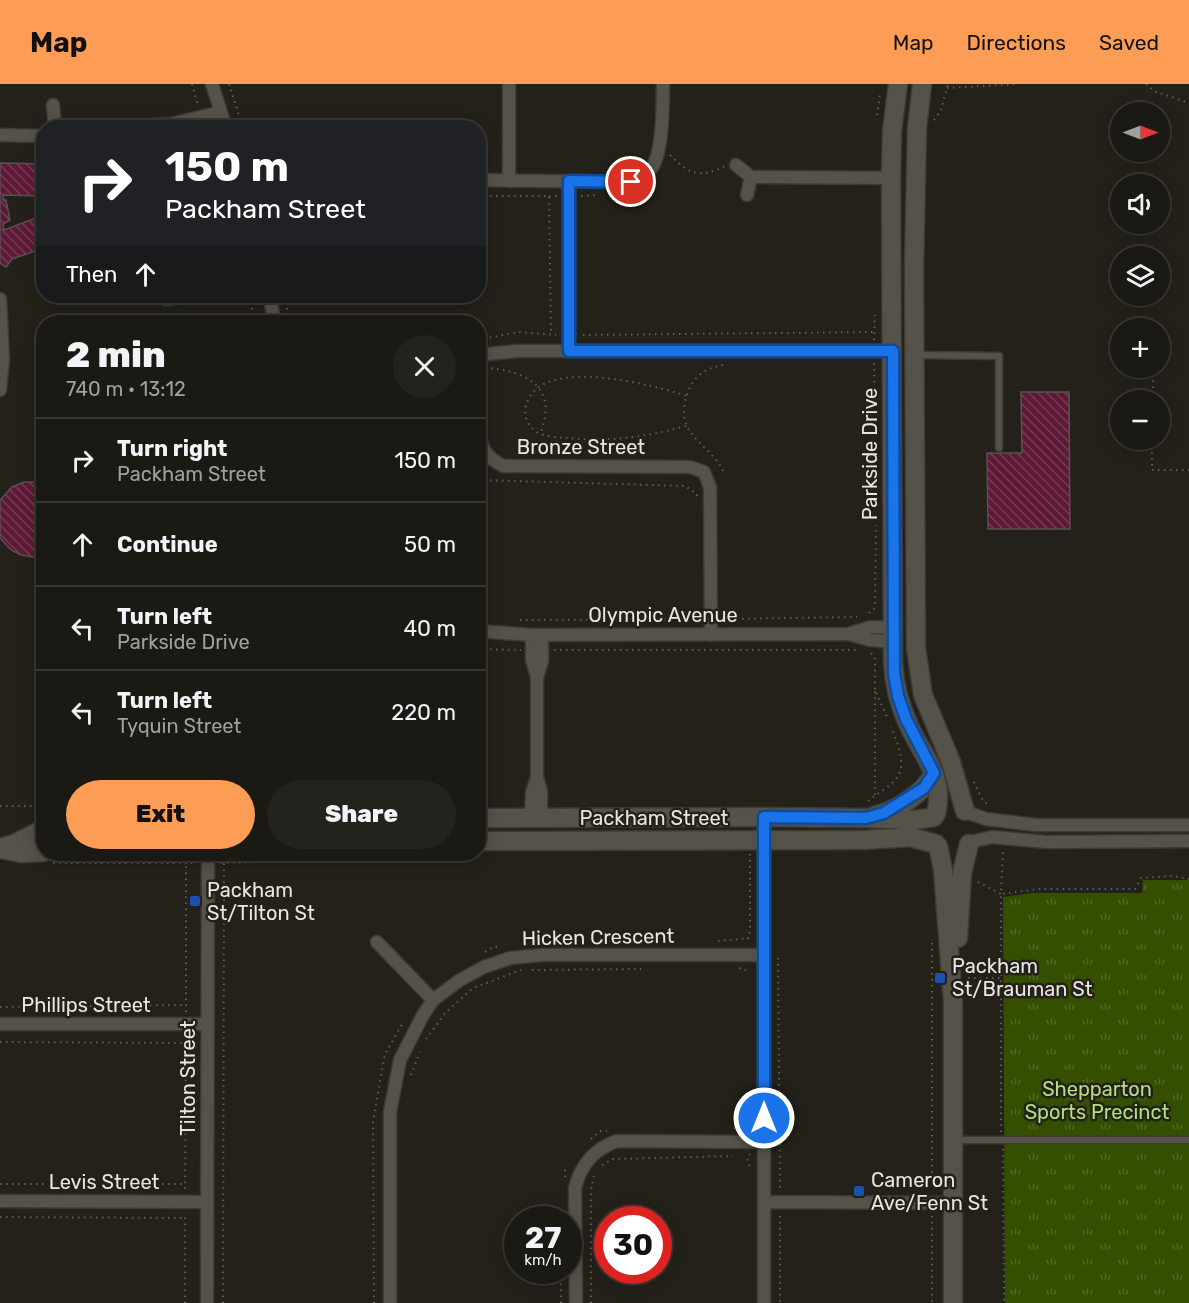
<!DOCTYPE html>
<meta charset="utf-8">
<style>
:root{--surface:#1a1913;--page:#23221c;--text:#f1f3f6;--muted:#9fa0a0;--line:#383833;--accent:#fd9c55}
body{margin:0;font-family:Rubik,sans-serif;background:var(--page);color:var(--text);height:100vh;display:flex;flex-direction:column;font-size:22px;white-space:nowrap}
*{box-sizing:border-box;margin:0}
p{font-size:20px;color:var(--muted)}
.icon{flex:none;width:33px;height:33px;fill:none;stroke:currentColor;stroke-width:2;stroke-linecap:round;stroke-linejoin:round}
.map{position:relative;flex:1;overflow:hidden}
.details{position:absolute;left:36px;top:231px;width:450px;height:546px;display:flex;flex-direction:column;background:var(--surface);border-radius:24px;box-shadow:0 3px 15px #0003,0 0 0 2px var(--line)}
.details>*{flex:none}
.top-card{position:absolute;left:36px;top:36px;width:450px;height:183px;border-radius:24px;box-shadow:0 3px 15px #0003,0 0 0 2px var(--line);background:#202124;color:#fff;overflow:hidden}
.needle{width:39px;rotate:90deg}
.fabs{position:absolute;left:1110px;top:18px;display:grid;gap:12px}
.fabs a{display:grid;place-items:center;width:60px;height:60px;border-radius:50%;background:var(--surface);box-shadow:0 3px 15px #0003,0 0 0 2px var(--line);font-size:30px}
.speed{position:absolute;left:504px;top:1122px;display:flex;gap:12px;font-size:30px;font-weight:700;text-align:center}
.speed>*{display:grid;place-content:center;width:78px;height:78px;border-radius:50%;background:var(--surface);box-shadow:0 3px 15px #0003,0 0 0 2px var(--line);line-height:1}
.speed small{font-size:15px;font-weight:400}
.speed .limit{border:9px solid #d22;background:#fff;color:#111}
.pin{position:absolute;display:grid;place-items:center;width:51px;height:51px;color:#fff;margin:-26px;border:3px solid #fff;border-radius:50%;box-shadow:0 2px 6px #0007}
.me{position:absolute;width:66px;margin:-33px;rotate:0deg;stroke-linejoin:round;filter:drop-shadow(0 0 4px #0008)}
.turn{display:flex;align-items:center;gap:21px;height:126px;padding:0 30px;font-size:27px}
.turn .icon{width:78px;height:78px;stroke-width:2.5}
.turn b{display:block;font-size:42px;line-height:51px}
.then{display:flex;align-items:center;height:57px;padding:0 30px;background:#0003;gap:12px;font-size:22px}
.round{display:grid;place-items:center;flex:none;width:63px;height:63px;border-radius:32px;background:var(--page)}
.headline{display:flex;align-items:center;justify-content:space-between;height:102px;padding:0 30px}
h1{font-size:36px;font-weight:800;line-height:45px}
.button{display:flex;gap:12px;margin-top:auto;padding:12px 30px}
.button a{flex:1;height:69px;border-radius:36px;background:var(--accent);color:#111;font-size:24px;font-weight:800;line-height:69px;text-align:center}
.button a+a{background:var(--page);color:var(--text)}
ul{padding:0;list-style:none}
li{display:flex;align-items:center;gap:18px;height:84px;padding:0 30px;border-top:2px solid var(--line)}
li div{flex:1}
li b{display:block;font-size:22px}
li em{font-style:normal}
header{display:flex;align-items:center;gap:36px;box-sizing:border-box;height:84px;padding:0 30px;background:var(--accent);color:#111}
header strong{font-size:28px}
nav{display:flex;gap:33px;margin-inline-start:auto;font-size:21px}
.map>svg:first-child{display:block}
.park{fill:url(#park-tufts)}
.building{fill:url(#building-back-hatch);stroke:#5b5053;stroke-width:1.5}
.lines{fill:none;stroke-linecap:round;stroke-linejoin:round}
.lane-casing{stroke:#3d3a35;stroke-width:9}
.street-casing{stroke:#3d3a35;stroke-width:15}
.secondary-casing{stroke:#3d3a35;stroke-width:21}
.path{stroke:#5f5d56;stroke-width:2;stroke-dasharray:1.5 4.5;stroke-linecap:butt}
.lane{stroke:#555249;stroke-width:6}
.street{stroke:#555249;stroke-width:12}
.secondary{stroke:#555249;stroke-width:18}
.route-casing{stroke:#114b97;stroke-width:15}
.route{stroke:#1a73e8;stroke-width:10}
.transit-dot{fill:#1a4fb4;stroke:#232119;stroke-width:2}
.labels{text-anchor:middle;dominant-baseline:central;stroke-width:5;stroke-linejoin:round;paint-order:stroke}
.street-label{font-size:20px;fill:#e8e6e1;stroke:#232119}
.poi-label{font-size:20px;fill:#e8e6e1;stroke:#232119;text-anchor:start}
.park-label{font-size:20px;fill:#b4df7e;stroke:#232119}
</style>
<header>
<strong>Map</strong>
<nav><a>Map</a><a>Directions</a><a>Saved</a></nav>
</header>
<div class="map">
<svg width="1189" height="1219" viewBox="0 0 1189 1219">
<defs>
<pattern id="park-tufts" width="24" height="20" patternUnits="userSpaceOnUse" patternTransform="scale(1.5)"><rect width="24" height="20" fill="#344f00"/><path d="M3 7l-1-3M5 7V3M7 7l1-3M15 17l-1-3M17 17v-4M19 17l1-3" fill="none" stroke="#516825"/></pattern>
<pattern id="building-back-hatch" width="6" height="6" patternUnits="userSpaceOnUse" patternTransform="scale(1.5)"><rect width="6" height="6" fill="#5e1937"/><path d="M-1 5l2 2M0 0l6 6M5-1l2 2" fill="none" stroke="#753a54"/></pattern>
</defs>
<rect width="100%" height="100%" fill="#232119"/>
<path class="park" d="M1143,796H1189V1219H1005L1003,813L1032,809H1142Z"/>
<path class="building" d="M0,79L44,80V112L3,111V116H6L10,136L3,140L4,146L44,131V164L12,175L6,183L0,179Z
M1021,308H1069L1070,445H988L987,369H1022Z
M24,398H37L44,400V471L33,473L21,471L11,466L0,454V416L12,403Z"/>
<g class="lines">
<defs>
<path id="lane" d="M916,271L999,272V364
M956,1056H1189"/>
<path id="street" d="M212,0L226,44
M509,0V97
M53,21L55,44
M151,41L171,40L221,28
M0,51L44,52
M736,81L751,93L747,111
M751,93L891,94
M478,96L631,98C639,95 646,92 651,85C663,70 663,20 663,0
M569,97V267
M270,212L274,238
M0,215L3,275L0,306
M166,215L192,212
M478,271L517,267H893
M478,346C481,364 487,374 503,382L690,383L704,388L710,403L711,551
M478,547L532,551L848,550L871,543L893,544
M849,550L870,556L893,558
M532,551V576L537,593
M966,728L986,735L1036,741H1189
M764,733V1219
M531,734L532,709L537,693
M541,734V708L537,693V593L542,577V551
M970,758L992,753L1047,758L1189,757
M377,858L433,916
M0,940H208
M0,1117L207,1118
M764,1118L953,1119
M207,1219L208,770
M390,1219V1028L400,976L423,931L433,916L460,896L484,883L510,874L542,871H764
M576,1219L575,1104C581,1080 594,1065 617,1057L764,1058"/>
<path id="secondary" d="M898,0L892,47L891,94L893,578C894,601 900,623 910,644C925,675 945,694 936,730
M922,0L917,44L914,185L916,564L923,611L951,678L965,727
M874,732C896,727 923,710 934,689
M478,734L764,733L866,734L915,736L934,733
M478,757L865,756L910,753L936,760
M938,762L943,786L953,918V1219
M0,764L14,760L44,745
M1,765L21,769L44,768
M958,854L962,789L969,760"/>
</defs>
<use href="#lane" class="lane-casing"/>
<use href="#street" class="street-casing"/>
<use href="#secondary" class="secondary-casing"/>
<path class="path" d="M192,0L198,21
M229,0L243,44
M1146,0L1154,7L1189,19
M947,4L1019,0
M877,31L880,10
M934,36L941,26L948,0
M670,71C689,90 699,95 725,82
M478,112H549L551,251
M549,112H558
M581,112L597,111
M250,212L254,238
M285,212L289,238
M583,251L874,248
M478,256L518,248L556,251
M874,256L875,231
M874,279L875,334
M723,281C707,284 694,291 688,308C671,353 711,357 725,391
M485,284C527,286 559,304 540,350
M1153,316V292
M686,342C647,353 609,358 568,354C557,353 543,354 533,345C525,338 523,326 528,316C547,273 653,301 687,312
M1152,356V386H1189
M478,396L685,402L697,410V413
M869,529L875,524L876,441
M724,535L857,533
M520,536L698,535
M478,565L521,566
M554,566H857
M871,569L875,575V606
M974,698L983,717L990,722
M875,711V606L888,635
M868,717C876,710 887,705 894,697C909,683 897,658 891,643
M0,722H44
M750,770V847L748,854L751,859
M53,779H195
M221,779L477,773
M978,798L1001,810L1003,767
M718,857L748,854
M932,859V1105
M485,868L493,863H499
M778,874L780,1105
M739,884L748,887
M532,886L641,885
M968,894H1001
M0,923L186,921
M186,928V779
M426,955L446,928L473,904L521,886
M0,958L186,959
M411,991L420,968
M733,1044L747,1041
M750,1046L747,1041L750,1032
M1001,1048V810L1039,805H1135L1141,794L1173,792L1189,795
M591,1055L600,1047H607
M1003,1065L1004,1219
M750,1070L747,1074L750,1084
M602,1081L613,1075L733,1072
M565,1093V1086L568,1082
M0,1100H185
M185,1105L186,952
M780,1132V1219
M932,1132V1219
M0,1133L185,1134
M185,1219V1129
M223,1219L224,779
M374,1219L373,1037L385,970L404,937
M561,1219V1186
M591,1219V1106L594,1092"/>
<use href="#lane" class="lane"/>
<use href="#street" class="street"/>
<use href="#secondary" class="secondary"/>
</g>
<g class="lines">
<defs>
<path id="route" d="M631,98L569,97V267H893L894,589L898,612L906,635L934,689L924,704L884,729L866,734L764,733V1034"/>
</defs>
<use href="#route" class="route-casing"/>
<use href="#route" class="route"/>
</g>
<g class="transit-dot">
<rect x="189" y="811" width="12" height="12" rx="3"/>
<rect x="934" y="888" width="12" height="12" rx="3"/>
<rect x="853" y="1101" width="12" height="12" rx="3"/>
</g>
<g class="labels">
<g class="street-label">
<text x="581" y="363">Bronze Street</text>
<text transform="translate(870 370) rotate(-90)">Parkside Drive</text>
<text x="663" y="531">Olympic Avenue</text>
<text x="654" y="734">Packham Street</text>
<text transform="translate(598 853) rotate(-1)">Hicken Crescent</text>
<text x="86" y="921">Phillips Street</text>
<text transform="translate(188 994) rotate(-90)">Tilton Street</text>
<text x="104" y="1098">Levis Street</text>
</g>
<g class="poi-label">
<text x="207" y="806">Packham<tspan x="207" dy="23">St/Tilton St</tspan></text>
<text x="952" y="882">Packham<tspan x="952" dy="23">St/Brauman St</tspan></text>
<text x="871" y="1096">Cameron<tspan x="871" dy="23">Ave/Fenn St</tspan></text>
</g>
<g class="park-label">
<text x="1097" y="1005">Shepparton<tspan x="1097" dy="23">Sports Precinct</tspan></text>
</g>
</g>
</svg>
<div class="fabs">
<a><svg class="needle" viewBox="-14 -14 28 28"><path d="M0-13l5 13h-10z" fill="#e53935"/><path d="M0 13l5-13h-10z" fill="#9fa0a0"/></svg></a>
<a><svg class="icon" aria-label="sound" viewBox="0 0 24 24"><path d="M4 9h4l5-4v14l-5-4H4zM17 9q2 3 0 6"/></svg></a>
<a><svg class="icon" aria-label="layers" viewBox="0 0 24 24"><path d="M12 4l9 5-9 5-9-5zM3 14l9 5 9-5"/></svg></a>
<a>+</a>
<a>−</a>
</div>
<div class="speed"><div>27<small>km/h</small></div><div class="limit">30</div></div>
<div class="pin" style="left:631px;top:98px;background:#d93025"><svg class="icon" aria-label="arrive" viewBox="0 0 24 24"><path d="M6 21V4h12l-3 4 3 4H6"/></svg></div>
<svg class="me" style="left:764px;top:1034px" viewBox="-20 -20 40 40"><circle r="17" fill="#1a73e8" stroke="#fff" stroke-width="3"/><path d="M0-11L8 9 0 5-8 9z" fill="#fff"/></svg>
<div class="top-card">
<div class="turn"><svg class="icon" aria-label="right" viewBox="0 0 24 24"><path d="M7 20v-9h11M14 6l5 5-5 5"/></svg><div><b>150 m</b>Packham Street</div></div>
<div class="then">Then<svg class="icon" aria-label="ahead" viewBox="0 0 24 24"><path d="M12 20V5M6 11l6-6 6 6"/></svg></div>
</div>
<section class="details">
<div class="headline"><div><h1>2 min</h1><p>740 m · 13:12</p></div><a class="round"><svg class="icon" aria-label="close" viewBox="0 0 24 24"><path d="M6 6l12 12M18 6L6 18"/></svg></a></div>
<ul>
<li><svg class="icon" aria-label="right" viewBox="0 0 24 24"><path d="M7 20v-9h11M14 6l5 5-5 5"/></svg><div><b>Turn right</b><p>Packham Street</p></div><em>150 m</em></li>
<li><svg class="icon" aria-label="ahead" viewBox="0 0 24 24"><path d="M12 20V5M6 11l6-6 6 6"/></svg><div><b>Continue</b></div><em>50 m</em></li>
<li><svg class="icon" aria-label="left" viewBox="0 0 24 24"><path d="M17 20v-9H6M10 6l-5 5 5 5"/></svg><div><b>Turn left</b><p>Parkside Drive</p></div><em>40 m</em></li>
<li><svg class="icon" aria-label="left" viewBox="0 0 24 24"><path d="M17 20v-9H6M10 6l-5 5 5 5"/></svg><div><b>Turn left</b><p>Tyquin Street</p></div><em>220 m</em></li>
</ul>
<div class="button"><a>Exit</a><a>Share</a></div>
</section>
</div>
